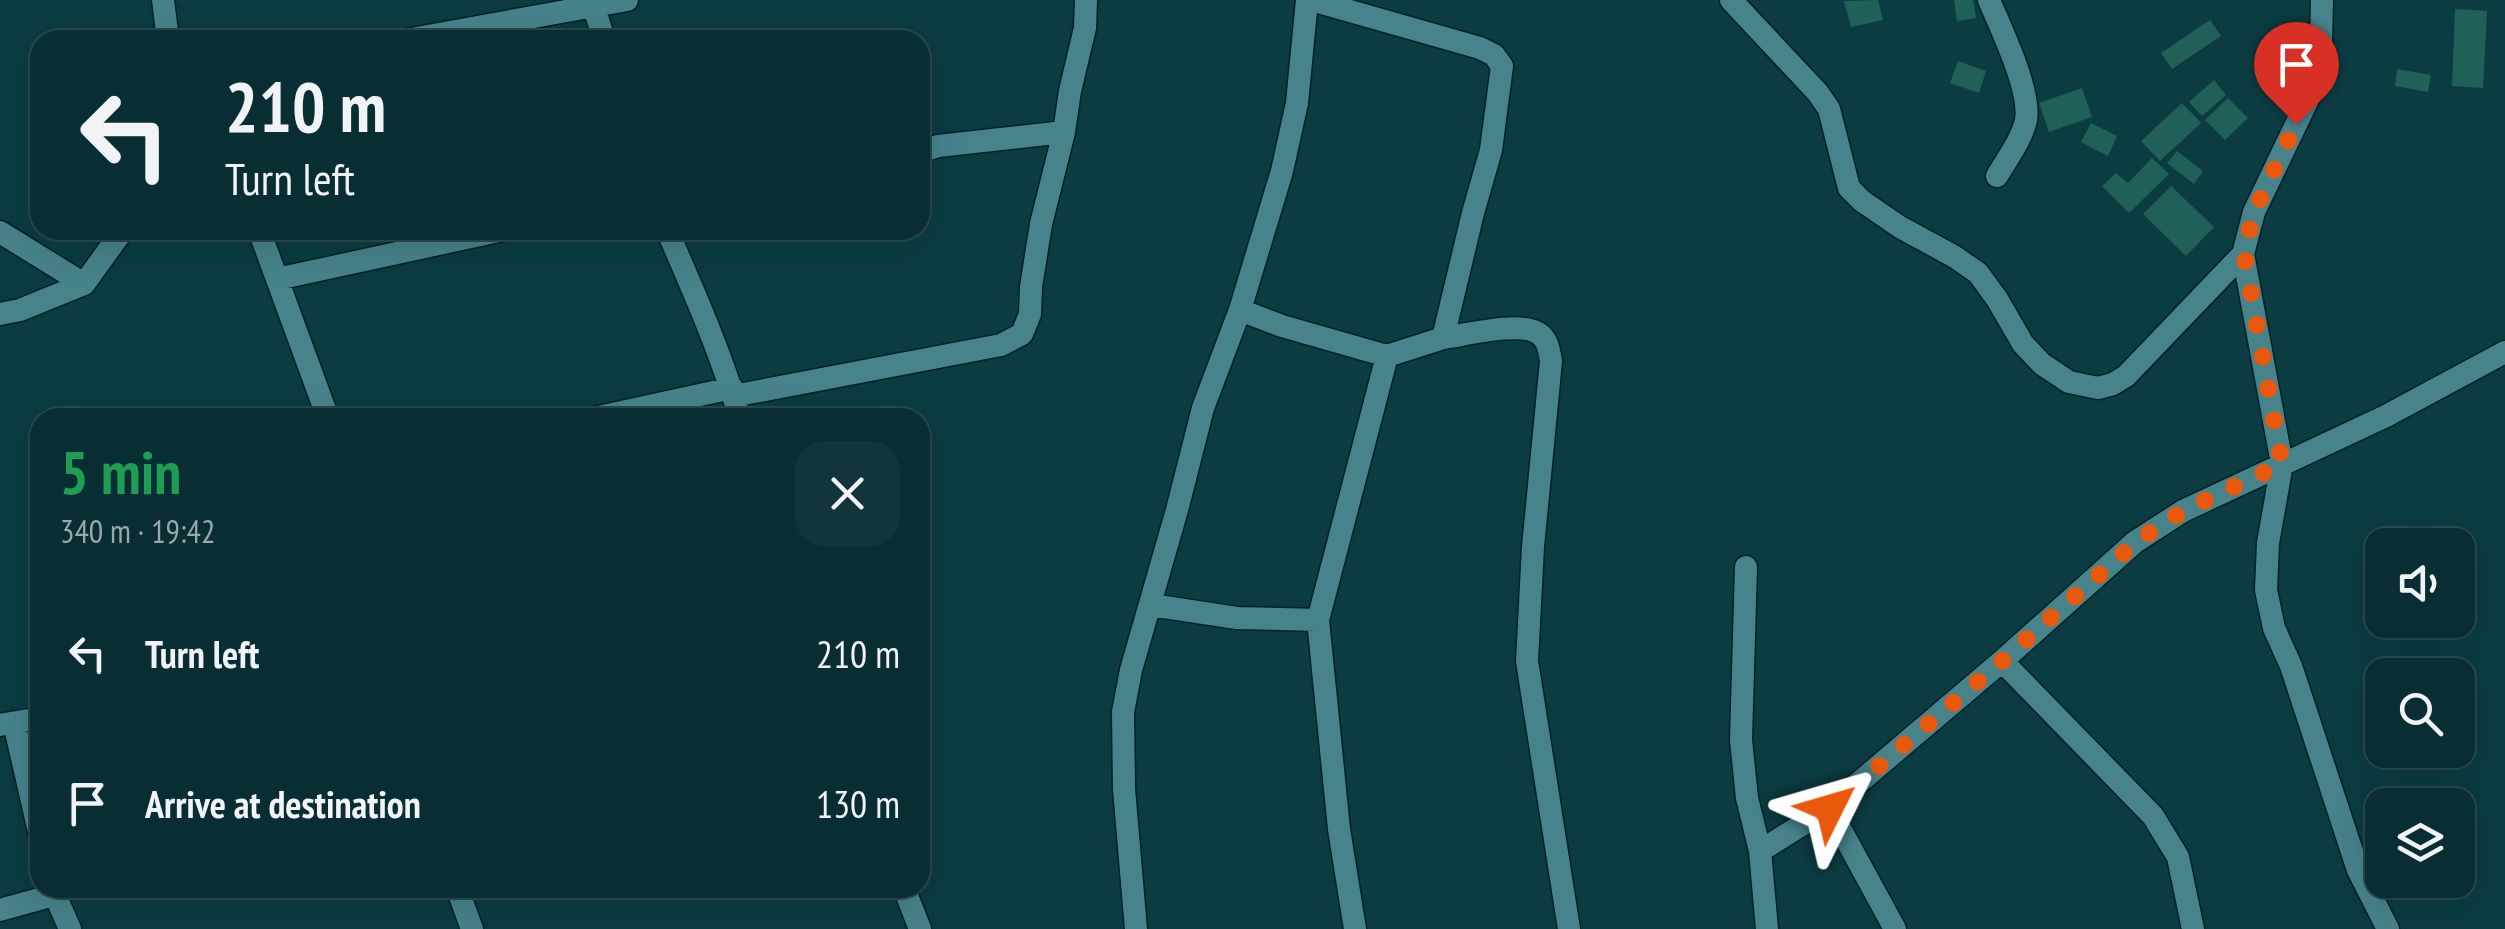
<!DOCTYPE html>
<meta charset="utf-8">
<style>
:root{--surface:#082d32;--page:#11353a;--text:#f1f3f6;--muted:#98a8ac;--line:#29494d}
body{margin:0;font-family:"PT Sans Narrow",sans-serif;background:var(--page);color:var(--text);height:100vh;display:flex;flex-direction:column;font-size:38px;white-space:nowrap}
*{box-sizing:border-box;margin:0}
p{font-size:32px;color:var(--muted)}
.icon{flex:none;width:55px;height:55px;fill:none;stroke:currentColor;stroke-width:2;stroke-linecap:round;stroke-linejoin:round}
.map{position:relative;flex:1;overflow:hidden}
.sheet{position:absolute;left:30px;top:408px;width:900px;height:490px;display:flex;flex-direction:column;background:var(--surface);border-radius:30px;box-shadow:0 10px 40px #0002,0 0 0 2px var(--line)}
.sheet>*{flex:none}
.guide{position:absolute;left:30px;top:30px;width:900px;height:210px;border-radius:30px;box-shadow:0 10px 40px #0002,0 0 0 2px var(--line);background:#082d32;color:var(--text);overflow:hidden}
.buttons{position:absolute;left:2365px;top:528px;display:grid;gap:20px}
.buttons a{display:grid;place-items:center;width:110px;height:110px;border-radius:20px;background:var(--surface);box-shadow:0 10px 40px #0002,0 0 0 2px var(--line);font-size:50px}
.pin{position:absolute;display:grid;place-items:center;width:85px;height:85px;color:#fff;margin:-102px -42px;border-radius:50% 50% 50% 0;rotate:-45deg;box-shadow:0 0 10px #0007}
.pin .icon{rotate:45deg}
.me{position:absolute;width:110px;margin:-55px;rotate:50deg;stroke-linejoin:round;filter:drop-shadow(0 0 8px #0008)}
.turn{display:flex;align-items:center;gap:35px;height:210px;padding:0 30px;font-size:45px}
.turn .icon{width:130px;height:130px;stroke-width:2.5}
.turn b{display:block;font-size:70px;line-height:85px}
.round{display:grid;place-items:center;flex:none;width:105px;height:105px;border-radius:30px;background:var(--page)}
.head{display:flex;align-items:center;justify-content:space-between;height:170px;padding:0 30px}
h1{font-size:60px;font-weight:800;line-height:75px;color:#1e9e55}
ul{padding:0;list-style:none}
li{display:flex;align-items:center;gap:30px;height:150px;padding:0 30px}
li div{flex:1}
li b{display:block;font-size:38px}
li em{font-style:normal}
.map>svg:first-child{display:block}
.building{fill:#215f59}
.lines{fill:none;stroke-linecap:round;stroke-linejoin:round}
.minor-casing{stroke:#012125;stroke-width:25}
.minor{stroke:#47838b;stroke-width:22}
.route{stroke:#ea580c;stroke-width:18;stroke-dasharray:0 32.4}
</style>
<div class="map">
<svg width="2505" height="929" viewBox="0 0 2505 929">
<rect width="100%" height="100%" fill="#0a3c42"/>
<path class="building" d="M1878,0L1883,20L1851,27L1844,1Z
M1954,0H1973L1976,18L1957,21Z
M2455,9L2487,11L2483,88L2452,86Z
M2210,20L2221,36L2172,69L2161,53Z
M1958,61L1986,71L1979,93L1950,83Z
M2397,69L2431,75L2428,92L2395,86Z
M2214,80L2226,95L2202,116L2189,102Z
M2082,88L2092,117L2049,132L2039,103Z
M2228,98L2248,118L2225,140L2205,120Z
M2182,103L2201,123L2160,161L2141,141Z
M2091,123L2117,136L2108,156L2081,142Z
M2177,151L2203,171L2194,184L2167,163Z
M2152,158L2169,174L2129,213L2102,186L2116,173L2128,183Z
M2171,186L2214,227L2186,256L2143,214Z"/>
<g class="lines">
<defs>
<path id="minor" d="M163,0L167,32L171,40
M592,0L604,40
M1311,0L1480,48L1494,55L1502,66L1491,150L1473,213L1443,338L1387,356
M1731,0L1818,93L1829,109L1849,188L1862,201L1900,227L1955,257L1978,273L1997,299L2023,344L2042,364L2069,382L2098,388L2113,384L2126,376L2243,254
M1989,0C2001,29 2031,90 2026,120C2022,139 2007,159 1997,176
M2322,0L2321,42L2313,89L2254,212L2243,254L2282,464L2268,543L2266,590L2274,628L2291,666L2358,870L2388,929
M406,40L627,0
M920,152L938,146L1064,132
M259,230L328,418
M667,230C694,292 721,353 740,418
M0,232L84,284
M277,279L503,230
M1240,310L1282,326L1387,356L1318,620L1339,829L1355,929
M0,314L20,310L84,284L123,230
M1443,338C1466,335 1519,321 1538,333C1548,339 1549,350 1551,361L1533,547L1527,661L1569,929
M733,396L1001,345L1022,334L1030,314L1031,287L1041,224L1064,132L1070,91L1085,28L1086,0
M594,418L732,388
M1746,567L1741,740L1747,798L1760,851
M1151,605L1237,618L1318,620
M2002,661L2153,816L2178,857L2193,929
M14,723L40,836
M0,725L40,718
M1829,808L1895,929
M52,888L70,929
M457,888L472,929
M904,888L920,929
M0,910L54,895
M1136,929L1124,789L1123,712L1131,670L1177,510L1203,408L1240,310L1282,171L1297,103L1307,0
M1767,929L1760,851L1829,808L2002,661L2135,542L2183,511L2386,416L2505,352"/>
</defs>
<use href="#minor" class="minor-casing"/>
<use href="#minor" class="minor"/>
</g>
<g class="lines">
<path class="route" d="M1830,808L2002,661L2136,542L2183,511L2282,464L2244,254L2254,212L2296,124"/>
</g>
</svg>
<div class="buttons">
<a><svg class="icon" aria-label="sound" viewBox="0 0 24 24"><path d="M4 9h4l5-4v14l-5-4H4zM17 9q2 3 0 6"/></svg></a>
<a><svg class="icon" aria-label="search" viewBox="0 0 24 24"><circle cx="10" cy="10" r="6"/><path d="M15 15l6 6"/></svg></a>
<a><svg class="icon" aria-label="layers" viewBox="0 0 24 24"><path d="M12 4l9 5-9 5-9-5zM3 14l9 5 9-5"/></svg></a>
</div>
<div class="pin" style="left:2296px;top:124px;background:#d93025"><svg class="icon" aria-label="arrive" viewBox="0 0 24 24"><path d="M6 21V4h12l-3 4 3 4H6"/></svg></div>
<svg class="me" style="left:1830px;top:808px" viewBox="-20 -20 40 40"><path d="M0-17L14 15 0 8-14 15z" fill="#ea580c" stroke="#fff" stroke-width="4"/></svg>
<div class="guide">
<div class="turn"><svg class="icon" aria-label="left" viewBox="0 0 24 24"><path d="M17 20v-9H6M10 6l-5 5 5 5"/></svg><div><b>210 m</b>Turn left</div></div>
</div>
<section class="sheet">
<div class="head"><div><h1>5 min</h1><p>340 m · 19:42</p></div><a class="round"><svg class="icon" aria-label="close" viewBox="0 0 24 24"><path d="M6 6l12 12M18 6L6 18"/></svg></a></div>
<ul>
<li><svg class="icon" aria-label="left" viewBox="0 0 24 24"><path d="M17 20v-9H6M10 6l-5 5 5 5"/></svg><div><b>Turn left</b></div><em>210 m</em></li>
<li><svg class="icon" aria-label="arrive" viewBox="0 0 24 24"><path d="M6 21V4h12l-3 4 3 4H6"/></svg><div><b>Arrive at destination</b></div><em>130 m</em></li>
</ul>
</section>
</div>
